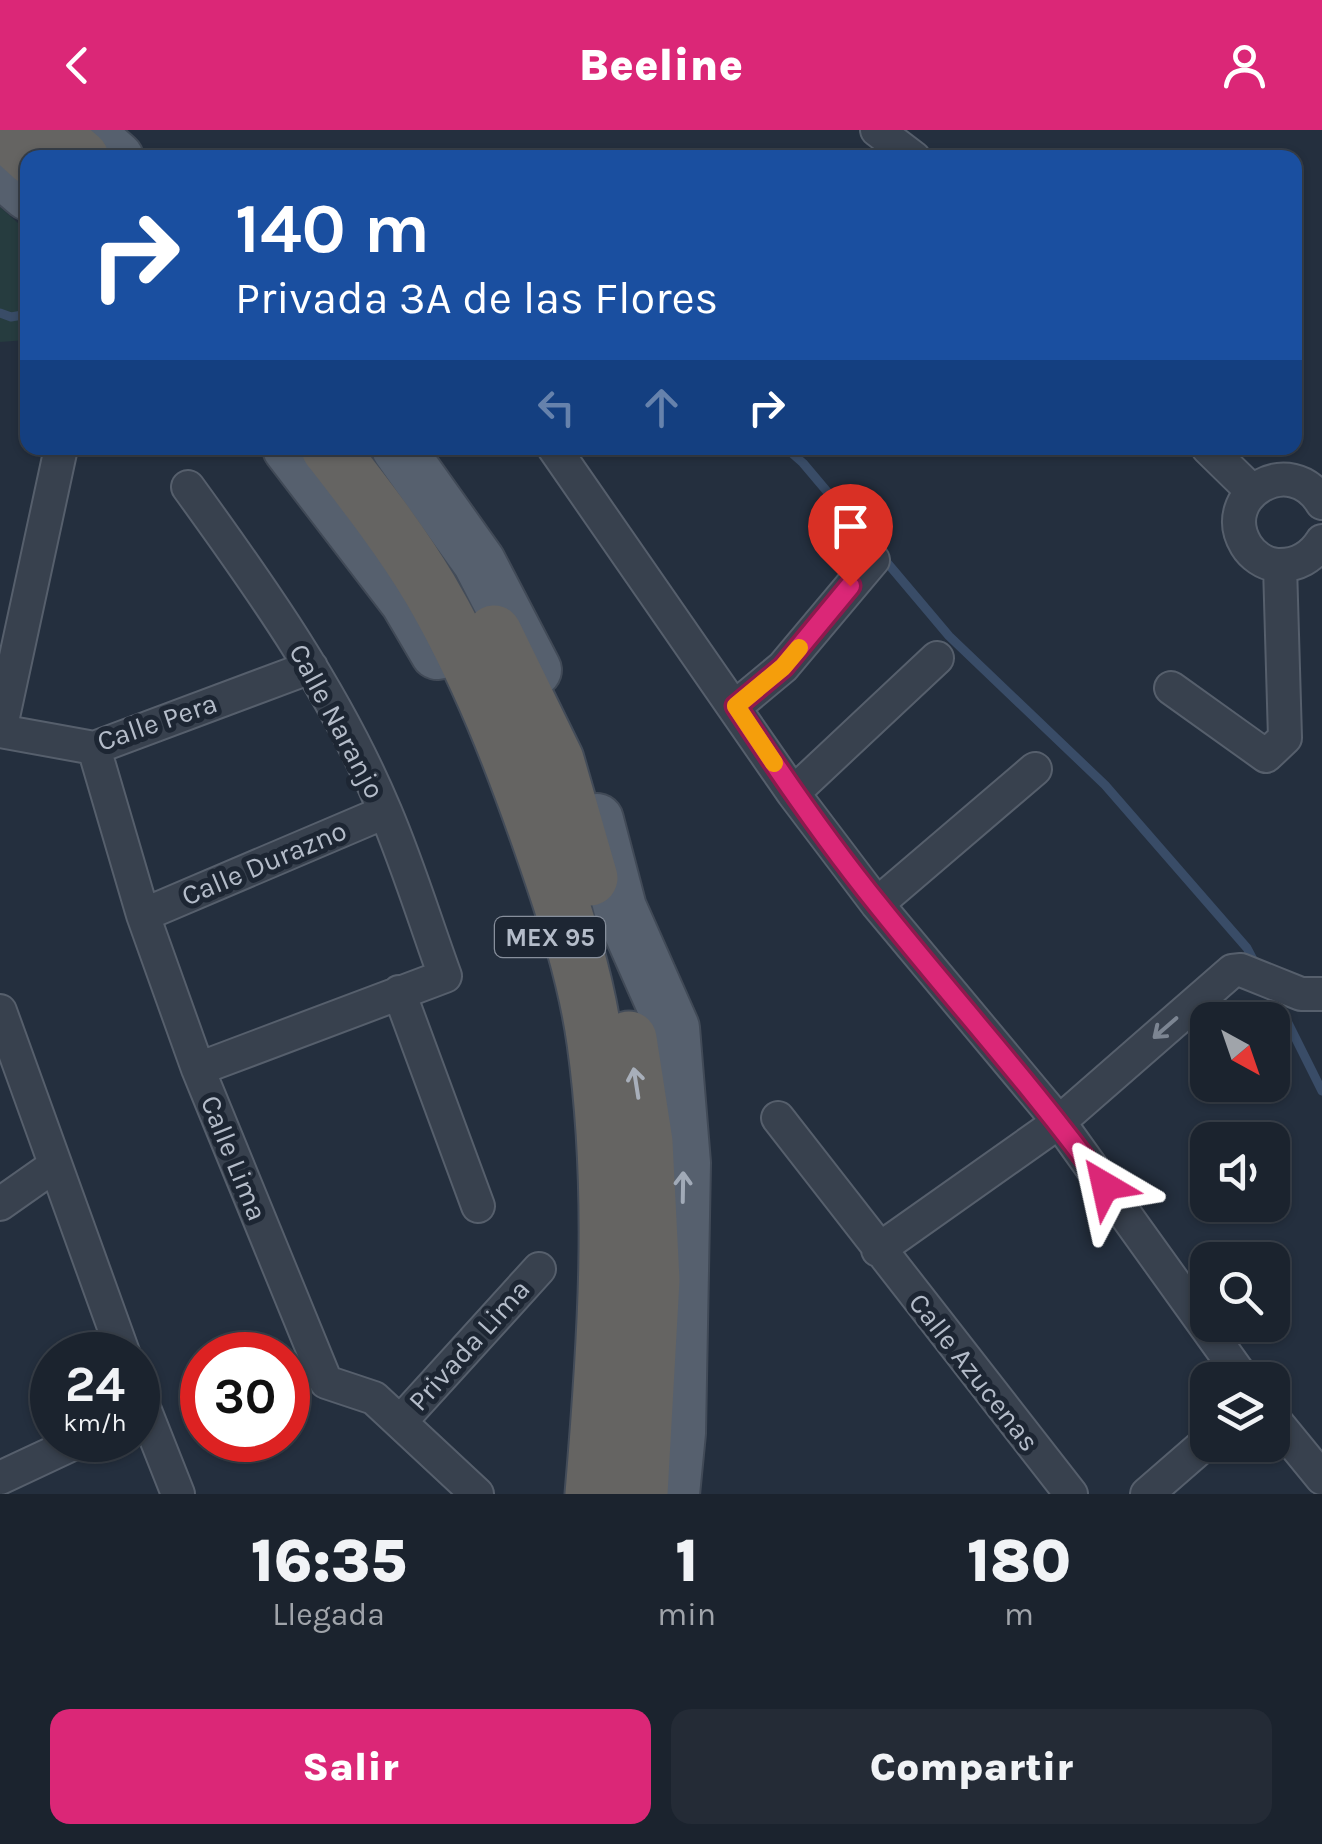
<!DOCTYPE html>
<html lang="es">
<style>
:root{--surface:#1b232e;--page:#242b36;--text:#f1f3f6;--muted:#a0a4aa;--line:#39404a;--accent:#db2777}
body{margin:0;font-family:Karla,sans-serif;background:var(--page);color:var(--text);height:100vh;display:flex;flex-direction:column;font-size:38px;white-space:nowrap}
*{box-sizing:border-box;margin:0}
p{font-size:32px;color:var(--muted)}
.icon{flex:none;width:55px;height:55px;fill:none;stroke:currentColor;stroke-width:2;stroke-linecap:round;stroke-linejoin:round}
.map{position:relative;height:1364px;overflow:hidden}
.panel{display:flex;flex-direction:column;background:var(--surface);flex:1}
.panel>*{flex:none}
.guide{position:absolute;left:20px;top:20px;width:1282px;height:305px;border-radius:20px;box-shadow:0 2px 8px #0004,0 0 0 2px var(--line);background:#1a4fa0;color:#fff;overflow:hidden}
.needle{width:65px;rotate:140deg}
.fabs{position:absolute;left:1190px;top:872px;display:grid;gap:20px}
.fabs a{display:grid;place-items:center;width:100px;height:100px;border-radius:20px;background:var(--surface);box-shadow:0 2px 8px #0004,0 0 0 2px var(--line);font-size:50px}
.speed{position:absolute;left:30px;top:1202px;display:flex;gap:20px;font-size:50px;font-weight:700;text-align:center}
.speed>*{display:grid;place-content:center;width:130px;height:130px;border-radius:50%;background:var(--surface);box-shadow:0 2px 8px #0004,0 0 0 2px var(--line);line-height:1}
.speed small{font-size:25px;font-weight:400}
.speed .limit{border:15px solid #d22;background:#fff;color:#111}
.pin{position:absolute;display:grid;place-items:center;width:85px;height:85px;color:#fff;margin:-102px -42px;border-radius:50% 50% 50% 0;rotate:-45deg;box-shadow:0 0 10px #0007}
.pin .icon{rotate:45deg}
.me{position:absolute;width:110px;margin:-55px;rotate:324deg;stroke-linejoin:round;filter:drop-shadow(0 0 8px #0008)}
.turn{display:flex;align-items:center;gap:35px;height:210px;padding:0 50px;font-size:45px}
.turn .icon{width:130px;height:130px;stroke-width:2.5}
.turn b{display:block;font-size:70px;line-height:85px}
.lanes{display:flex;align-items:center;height:95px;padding:0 50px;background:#0003;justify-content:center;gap:50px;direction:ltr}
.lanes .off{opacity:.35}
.eta{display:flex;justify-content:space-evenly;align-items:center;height:170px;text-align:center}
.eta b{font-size:60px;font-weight:800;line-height:70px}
.cta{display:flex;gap:20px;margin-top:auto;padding:20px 50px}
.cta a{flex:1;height:115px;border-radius:20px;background:var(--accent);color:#fff;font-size:40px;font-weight:800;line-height:115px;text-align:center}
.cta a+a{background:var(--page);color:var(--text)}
header{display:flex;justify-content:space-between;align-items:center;height:130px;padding:0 50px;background:var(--accent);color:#fff;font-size:45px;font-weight:800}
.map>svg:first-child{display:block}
.green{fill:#263c3f}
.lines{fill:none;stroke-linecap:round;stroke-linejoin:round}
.stream{stroke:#394c67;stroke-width:9}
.minor-casing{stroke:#565f6c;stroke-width:36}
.primary-casing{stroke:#414a57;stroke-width:56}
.trunk-casing{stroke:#434c59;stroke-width:59}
.minor{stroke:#38414e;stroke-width:32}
.primary{stroke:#56606e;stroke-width:52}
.trunk{stroke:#656462;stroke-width:55}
.oneway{stroke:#7c8592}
.oneway2{stroke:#a8afba}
.oneway3{stroke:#a1aab7}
.route-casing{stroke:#8e194d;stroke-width:25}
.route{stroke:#db2777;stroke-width:18}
.slow{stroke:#f59e0b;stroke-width:18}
.labels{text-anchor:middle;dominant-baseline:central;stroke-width:10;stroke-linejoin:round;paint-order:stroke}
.shield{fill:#1d2633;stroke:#878f9c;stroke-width:2.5}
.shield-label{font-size:25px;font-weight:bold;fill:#b4bcc9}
.street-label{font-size:28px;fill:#b4bcc9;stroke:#1d2633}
</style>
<header><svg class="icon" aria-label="back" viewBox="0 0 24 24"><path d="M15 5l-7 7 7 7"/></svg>Beeline<svg class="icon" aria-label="person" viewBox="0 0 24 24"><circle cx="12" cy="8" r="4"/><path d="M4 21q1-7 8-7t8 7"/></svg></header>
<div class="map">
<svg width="1322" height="1364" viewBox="0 0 1322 1364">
<rect width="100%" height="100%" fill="#242f3e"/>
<path class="green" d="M0,77L27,101V210L0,212Z"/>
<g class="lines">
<path class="stream" d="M0,183L11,187L28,184
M786,318L803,333L949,506L1105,655L1247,818L1256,835
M1274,865L1322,961"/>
<defs>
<path id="minor" d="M877,0L914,28
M554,318L793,663L877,774L1059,992L1244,1250
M1208,318L1252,361
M188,357C262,459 336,564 385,681C408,735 425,791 445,846L198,939
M1322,373C1291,321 1216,365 1246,415C1252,425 1264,434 1277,435C1297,436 1312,427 1322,411
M1171,558L1266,626L1285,608L1280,436
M736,576L783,537L873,430
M0,601L94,618L311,537
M0,601L61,318
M94,618L143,785L198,939L326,1252L374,1268L477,1364
M793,663L937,528
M877,774L1035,639
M143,785L385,682
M399,862L478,1076
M0,881L124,1225
M778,988L1071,1364
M0,1074L54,1036
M878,1120L1059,992L1232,841L1241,840L1301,864H1322
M138,1263L178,1364
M1272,1287L1322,1348
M400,1292L539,1139
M0,1348L81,1310
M1147,1364L1208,1311"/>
<path id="primary" d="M85,0L117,28
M0,40L28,64
M289,318L407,472L437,523
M398,318L479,432L535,540
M597,690L620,778L673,898L684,1033L679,1303L673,1364"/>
<path id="trunk" d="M2,0L33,28
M49,0L81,28
M329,318C364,363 400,409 430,459C478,541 513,632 544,722C565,783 586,847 595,912C616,1062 606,1213 593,1364
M494,503L556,630L590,748
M629,909L645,1012L652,1150L640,1364"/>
</defs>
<use href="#minor" class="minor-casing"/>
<use href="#primary" class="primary-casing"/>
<use href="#trunk" class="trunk-casing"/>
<use href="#minor" class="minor"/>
<use href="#primary" class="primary"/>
<use href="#trunk" class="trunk"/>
</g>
<defs><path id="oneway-shaft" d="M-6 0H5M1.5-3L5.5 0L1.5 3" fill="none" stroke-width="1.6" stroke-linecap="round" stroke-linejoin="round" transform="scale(2.5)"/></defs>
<use class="oneway" href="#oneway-shaft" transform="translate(1165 898) rotate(139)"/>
<use class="oneway2" href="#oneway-shaft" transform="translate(636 953) rotate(-99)"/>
<use class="oneway3" href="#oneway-shaft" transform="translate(683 1057) rotate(-89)"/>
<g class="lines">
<defs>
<path id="route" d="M850,456L783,537L736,576C781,645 827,712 879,776C954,870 1035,959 1105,1056"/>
</defs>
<use href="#route" class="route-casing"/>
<use href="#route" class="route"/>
<path class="slow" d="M774,633L736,576L783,537L799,518"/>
</g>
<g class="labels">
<rect class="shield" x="495" y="787" width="110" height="40" rx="8"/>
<g class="shield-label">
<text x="550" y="807">MEX 95</text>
</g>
<g class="street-label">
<text transform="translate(337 591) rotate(62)">Calle Naranjo</text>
<text transform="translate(157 592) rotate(-19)">Calle Pera</text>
<text transform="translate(264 733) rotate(-23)">Calle Durazno</text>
<text transform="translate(234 1028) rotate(68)">Calle Lima</text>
<text transform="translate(469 1215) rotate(-48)">Privada Lima</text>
<text transform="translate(974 1242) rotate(52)">Calle Azucenas</text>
</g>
</g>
</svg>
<div class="fabs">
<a><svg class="needle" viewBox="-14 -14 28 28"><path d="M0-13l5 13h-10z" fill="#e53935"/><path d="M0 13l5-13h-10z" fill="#a0a4aa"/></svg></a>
<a><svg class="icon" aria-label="sound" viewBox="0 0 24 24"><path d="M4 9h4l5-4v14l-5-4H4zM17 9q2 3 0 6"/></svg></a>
<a><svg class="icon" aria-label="search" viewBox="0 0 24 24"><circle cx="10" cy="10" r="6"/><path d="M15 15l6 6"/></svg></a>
<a><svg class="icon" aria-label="layers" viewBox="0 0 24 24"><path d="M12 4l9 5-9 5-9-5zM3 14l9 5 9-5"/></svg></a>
</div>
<div class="speed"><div>24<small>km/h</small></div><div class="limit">30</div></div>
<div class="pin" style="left:850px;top:456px;background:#d93025"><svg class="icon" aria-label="arrive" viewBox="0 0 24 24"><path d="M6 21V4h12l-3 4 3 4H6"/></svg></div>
<svg class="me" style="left:1105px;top:1056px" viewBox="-20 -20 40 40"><path d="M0-17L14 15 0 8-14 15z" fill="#db2777" stroke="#fff" stroke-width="4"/></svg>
<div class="guide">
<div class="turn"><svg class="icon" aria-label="right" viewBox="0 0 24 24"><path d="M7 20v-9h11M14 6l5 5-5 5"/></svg><div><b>140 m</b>Privada 3A de las Flores</div></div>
<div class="lanes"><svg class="icon off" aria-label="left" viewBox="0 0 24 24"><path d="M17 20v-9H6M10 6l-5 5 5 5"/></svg><svg class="icon off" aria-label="ahead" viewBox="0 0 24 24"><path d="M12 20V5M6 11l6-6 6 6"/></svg><svg class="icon" aria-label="right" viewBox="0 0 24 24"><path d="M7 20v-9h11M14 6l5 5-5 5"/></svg></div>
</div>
</div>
<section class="panel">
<div class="eta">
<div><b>16:35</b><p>Llegada</p></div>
<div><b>1</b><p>min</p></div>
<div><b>180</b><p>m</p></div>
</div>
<div class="cta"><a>Salir</a><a>Compartir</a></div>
</section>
